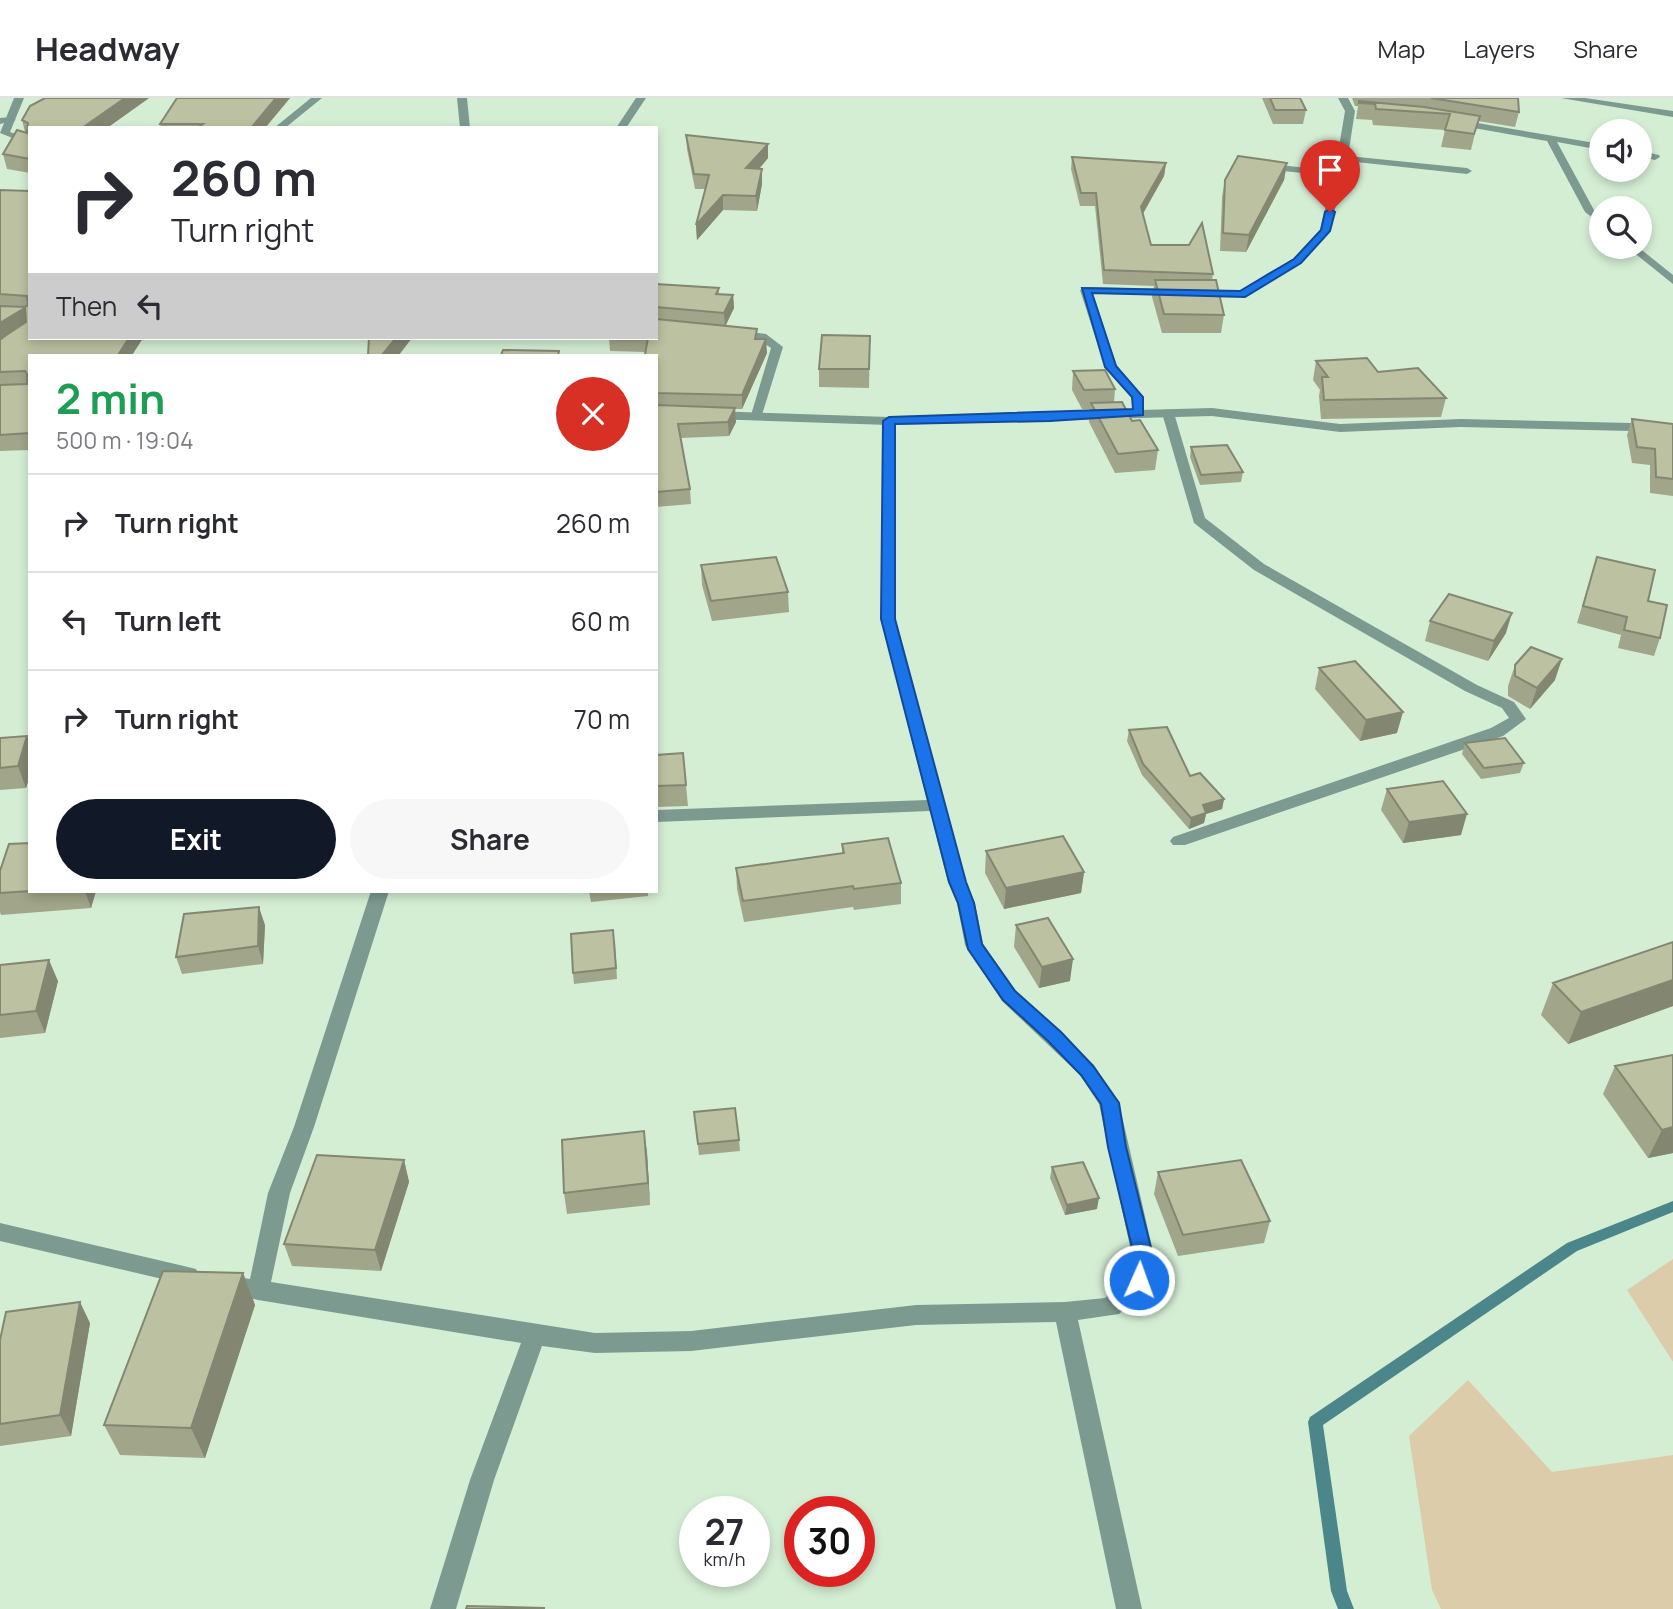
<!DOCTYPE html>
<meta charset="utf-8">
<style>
:root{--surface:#fff;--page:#f7f7f7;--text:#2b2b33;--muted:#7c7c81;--line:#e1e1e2;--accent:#111827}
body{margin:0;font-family:Manrope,sans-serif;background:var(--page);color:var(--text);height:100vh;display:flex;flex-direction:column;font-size:26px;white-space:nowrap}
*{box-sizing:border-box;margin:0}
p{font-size:23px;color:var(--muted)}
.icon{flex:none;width:38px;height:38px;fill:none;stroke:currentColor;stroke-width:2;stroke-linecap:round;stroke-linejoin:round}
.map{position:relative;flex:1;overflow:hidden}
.drawer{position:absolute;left:28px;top:256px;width:630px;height:539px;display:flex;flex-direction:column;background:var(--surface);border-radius:0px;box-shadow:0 4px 10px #0003}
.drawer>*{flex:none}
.top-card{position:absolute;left:28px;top:28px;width:630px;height:214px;border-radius:0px;box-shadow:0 4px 10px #0003;background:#fff;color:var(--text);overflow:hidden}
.tools{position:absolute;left:1589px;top:21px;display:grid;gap:14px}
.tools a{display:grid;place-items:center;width:63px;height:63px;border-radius:50%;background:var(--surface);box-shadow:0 4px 10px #0003;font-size:35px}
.speed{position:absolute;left:679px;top:1398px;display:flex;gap:14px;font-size:35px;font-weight:700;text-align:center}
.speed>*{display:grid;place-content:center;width:91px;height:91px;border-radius:50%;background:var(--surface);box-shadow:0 4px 10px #0003;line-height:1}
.speed small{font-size:18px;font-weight:400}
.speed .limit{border:10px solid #d22;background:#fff;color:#111}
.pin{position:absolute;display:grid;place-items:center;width:60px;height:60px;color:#fff;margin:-72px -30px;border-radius:50% 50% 50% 0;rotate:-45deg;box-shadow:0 0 7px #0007}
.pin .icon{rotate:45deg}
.me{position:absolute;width:77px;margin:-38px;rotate:2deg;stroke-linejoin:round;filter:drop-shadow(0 0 5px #0008)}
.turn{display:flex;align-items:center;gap:24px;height:147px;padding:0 28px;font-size:32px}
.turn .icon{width:91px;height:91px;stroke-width:2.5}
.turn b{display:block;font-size:49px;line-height:60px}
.then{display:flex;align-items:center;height:66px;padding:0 28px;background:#0003;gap:14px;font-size:26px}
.round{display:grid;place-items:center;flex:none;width:74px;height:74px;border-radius:37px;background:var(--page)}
.head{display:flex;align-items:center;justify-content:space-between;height:119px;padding:0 28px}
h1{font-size:42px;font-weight:700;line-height:52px;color:#1e9e55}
.button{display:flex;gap:14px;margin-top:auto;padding:14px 28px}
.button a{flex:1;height:80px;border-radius:42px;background:var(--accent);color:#fff;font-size:28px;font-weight:700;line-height:80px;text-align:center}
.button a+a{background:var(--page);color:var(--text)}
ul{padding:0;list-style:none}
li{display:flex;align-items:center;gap:21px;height:98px;padding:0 28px;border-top:2px solid var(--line)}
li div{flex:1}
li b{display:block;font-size:26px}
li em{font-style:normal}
header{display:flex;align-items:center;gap:42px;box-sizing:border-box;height:98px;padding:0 35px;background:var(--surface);border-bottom:2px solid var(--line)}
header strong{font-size:33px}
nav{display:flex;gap:38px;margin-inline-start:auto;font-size:24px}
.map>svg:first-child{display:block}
.green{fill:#ddcca9}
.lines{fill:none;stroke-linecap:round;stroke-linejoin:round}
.stream{fill:#4b868a;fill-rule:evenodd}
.minor{fill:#7d9a91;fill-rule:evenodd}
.tertiary{fill:#7d9a91;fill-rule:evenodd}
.wall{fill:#a1a68a}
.shaded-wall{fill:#838771}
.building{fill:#bbc1a1;stroke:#838771;stroke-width:2}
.route{fill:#1a73e8;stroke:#114b97;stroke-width:2}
</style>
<header>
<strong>Headway</strong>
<nav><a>Map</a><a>Layers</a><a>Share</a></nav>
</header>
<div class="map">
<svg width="1673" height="1511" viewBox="0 0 1673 1511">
<rect width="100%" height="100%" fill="#d4eed4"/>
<path class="green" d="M1673,1161V1264L1627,1192Z
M1468,1282L1552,1374L1673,1357V1511H1441L1432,1492L1409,1338Z"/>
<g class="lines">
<path class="stream" d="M1673,1103V1114L1577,1153L1323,1327L1347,1493L1354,1511H1338L1331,1493L1308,1324L1310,1319L1567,1145Z"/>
<path class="minor" d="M311,0H322L285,30H274Z
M457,0H467L470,30H460Z
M636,0H646L626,30H616Z
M1338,0H1348L1355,13L1348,58L1467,70L1472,73L1467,76L1347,63L1329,135L1301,165L1246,198L1093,196L1117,268L1144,299V314L1138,318L1134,317L1132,300L1105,269L1080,192L1086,189L1240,193L1293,161L1320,132L1333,78L1262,71L1257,68L1262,65L1335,73L1345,13Z
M1561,0H1585L1673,13V19Z
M0,20L11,19L16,22L0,26Z
M1454,21L1601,46V52L1557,44L1594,112L1601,118V126L1585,114L1547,43L1451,26L1449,24Z
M1640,53L1659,57L1660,59L1655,62L1640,59Z
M1627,149H1638L1673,177V186Z
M736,232L766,236L783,249L761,320L757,321L751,317L771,250L759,242L732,239V233Z
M1168,311L1174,315L1205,420L1264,466L1477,587L1514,604L1526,621L1503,638L1185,747H1173L1170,743L1173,739L1491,630L1509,620L1502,610L1465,593L1254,472L1194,425L1162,315Z
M889,319L895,323V521L966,784L975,805L983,846L1016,893L1094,967L1119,1005L1155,1162L1147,1189L1119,1216L1078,1222L1142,1511H1116L1056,1224L916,1227L691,1253L595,1255L542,1248L494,1382L456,1511H430L470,1382L521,1245L258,1202L217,1193L214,1186L217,1179L225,1177L250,1181L268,1095L294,1029L371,793H389L314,1029L290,1095L271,1184L595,1235L691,1233L916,1207L1065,1204L1105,1200L1129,1177L1133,1162L1099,1006L1080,977L1002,903L965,847L957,805L948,784L930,713L656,724V712L927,702L881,521L883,323Z
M0,1125L188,1169L196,1171L199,1178L196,1185L188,1187L0,1143Z"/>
<path class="tertiary" d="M14,0H24L10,34L30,41V47L0,35Z
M1212,310L1340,326L1461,321L1673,326V334L1461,329L1340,334L1212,318L889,327L712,321L706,317L712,313L889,319Z"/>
</g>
<path class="wall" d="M149,0L107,30H30V75L7,71L3,56L25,34L22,22Z
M177,0H290L265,30H161L160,26Z
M1262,0H1300L1306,12L1303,26H1273Z
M1352,0H1518L1519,14L1515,29L1478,23L1471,52L1441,49L1445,32L1373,27L1372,22L1356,21L1358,8H1355Z
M686,37L768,46V60L759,71L762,86L757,113L723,112L697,142L696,127L705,91H695L687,51Z
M1072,59L1166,65L1164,78L1143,116L1151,147L1213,176L1212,182L1224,217L1221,235H1162L1152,199L1154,188L1103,186L1095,108H1080L1071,71Z
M1287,65L1284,82L1246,154L1220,153L1222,99L1225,82Z
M0,92L143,240L132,257H30V352L0,353Z
M656,186L719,190V196L733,197L734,210L725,228L758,241L767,255L742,311H735L736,324L729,338L681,340L690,391L691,406L656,409V257L645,254L610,253L609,240H656Z
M870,238L869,290L819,289V271Z
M1316,263L1378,274L1446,300L1441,319L1321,321L1319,298L1320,292L1313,282Z
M1073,273L1115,291L1114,304L1132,323L1158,352L1155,372L1115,375L1089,324L1090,311H1082L1072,292Z
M1632,321L1673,326V398L1650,395V367L1632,365L1627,337Z
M1191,349L1243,374L1241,384L1200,387L1190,359Z
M1597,459L1648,503L1660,540L1654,558L1618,550L1621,537L1577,525Z
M701,467L788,494L789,514L712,523L702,487Z
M1430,523L1506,535L1488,563L1425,543Z
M1515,567L1555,582L1530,611L1508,598V588Z
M1319,570L1397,635L1360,643L1315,591Z
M1129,632L1190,678L1224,701L1222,711L1206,716L1204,725L1189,731L1142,677L1127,643Z
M27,638L30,645V677L26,690L0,692V640Z
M1465,645L1524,665L1520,675L1481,681L1462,656Z
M656,657L686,687L688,708L656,709Z
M1387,691L1461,737L1403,745L1381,712Z
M842,746L901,785V806L854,812L853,809L744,824L737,791L736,770L842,755Z
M986,753L1084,774L1081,795L1004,811L985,775Z
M0,773L30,793H96L91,810L1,817L0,814Z
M589,793H648V798L591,804Z
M265,827L263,866L182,876L176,859Z
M1016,827L1070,883L1039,890L1014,849Z
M615,843L617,881L574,886L573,875Z
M1673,844V908L1568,946L1541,917L1553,885Z
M0,867L58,883L45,935L0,940Z
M1673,957V1055L1648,1060L1603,996L1615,968Z
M694,1014L739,1042L740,1053L699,1057Z
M647,1054L650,1107L567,1116L564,1095Z
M404,1062L409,1084L381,1173L292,1168L284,1146Z
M1052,1069L1097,1111L1065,1117L1050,1080Z
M1158,1074L1270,1123L1264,1145L1178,1158L1154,1096Z
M243,1175L255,1207L205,1360L120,1357L104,1327Z
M90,1225L71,1338L0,1348V1242Z"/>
<path class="shaded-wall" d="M125,0H149L107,30H82Z
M276,0H290L265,30H251Z
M768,46V60L747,85L746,70Z
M1166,65L1164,78L1139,122L1141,109Z
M1287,65L1284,82L1246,154L1249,137Z
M762,71V86L757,113L756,98Z
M723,97V112L697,142L696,127Z
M733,197L734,210L725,229L724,215Z
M25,210L30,223L0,244V225Z
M129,240H143L132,257H118Z
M396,240H412L399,257H382Z
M766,241L767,255L742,311V297Z
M735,310L736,324L729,338L728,324Z
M1512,515L1506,535L1488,563L1494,543Z
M1562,561L1555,582L1530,611L1537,590Z
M1403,614L1397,635L1360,643L1366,622Z
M27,638L30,645V677L26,690L18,668Z
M1224,701L1222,711L1206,716L1204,725L1189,731L1191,720L1203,707Z
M1467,716L1461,737L1403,745L1409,724Z
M1084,774L1081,795L1004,811L1006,790Z
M85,793H96L91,810Z
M259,809L265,827L263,866L258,848Z
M1073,861L1070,883L1039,890L1042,869Z
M49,862L58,883L45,935L36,913Z
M1673,882V908L1568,946L1581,914Z
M1673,1029V1055L1648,1060L1662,1032Z
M644,1033L647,1054L650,1107L648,1085Z
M404,1062L409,1084L381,1173L375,1152Z
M1099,1100L1097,1111L1065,1117L1067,1107Z
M243,1175L255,1207L205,1360L191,1330Z
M80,1204L90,1225L71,1338L60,1317Z"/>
<path class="building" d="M45,0H125L82,30H30V61L3,56L17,32L27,35L28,25L22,22L30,8Z
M177,0H276L251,30H197L203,26H160Z
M1270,0H1300L1306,12H1275Z
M1431,0H1518L1519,14Z
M1359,3L1424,9L1480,18L1474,36L1445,32L1450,16L1376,11L1375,6L1359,5Z
M686,37L768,46L746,70L762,71L756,98L723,97L696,127L709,77L694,76Z
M1238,58L1287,65L1249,137L1223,135L1225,82Z
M1072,59L1166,65L1141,109L1151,147H1189L1202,125L1213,176L1104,172L1096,95H1081Z
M0,92L30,93V240H129L118,257H30V335L0,337V287L27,286V276L25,273L0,274V242L5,238L26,224L25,210L0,225V208L25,209L28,207L27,198L0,196Z
M1155,182H1216L1224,217L1164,216Z
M656,186L719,190L716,196L733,197L724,215L656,209Z
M656,221L757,231L755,241H766L742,297L656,295L657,279H656V257H645L648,240H633H656Z
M822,237L870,238L869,271H819Z
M369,240H396L382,257H368Z
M503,252L559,253L558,257H501Z
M1367,260L1378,274L1418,270L1446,300L1324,302L1322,279H1328L1316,263Z
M1105,272L1115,291L1084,292L1073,273Z
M1122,304L1132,323L1140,322L1158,352L1118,356L1091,305Z
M656,307L735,310L728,324L678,326L690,391L656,394Z
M1632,321L1673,326V381L1656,379L1655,351L1637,349Z
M1227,347L1243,374L1201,377L1191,349Z
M776,459L788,494L711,503L701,467Z
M1597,459L1655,472L1648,503L1667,507L1660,540L1624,532L1627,519L1583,508Z
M1449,496L1512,515L1494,543L1430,523Z
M1531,549L1562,561L1537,590L1515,578V567Z
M1355,563L1403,614L1366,622L1319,570Z
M1167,629L1190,678L1200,675L1224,701L1203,707L1206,715L1191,720L1143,666L1129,632Z
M27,638L18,668L0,670V640Z
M1505,640L1524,665L1484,670L1465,645Z
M683,655L686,687L656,688V657Z
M1443,683L1467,716L1409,724L1387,691Z
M1063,738L1084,774L1006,790L986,753Z
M888,740L901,785L854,791L853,788L743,803L736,770L844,755L842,746Z
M30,745V793H31L0,795V773L9,746Z
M259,809L258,848L176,859L184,816Z
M1048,820L1073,861L1042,869L1016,827Z
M613,832L616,870L573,875L571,836Z
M1673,844V882L1581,914L1553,885Z
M49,862L36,913L0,917V867Z
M1673,957V1029L1662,1032L1615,968Z
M735,1010L739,1042L698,1046L694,1014Z
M644,1033L648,1085L564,1095L562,1042Z
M317,1057L404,1062L375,1152L284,1146Z
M1241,1062L1270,1123L1183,1137L1158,1074Z
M1083,1064L1099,1100L1067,1107L1052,1069Z
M163,1173L243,1175L191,1330L104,1327Z
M80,1204L60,1317L0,1326V1242L6,1214Z
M467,1508L544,1510V1511H466Z"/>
<path class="route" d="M1330,111L1335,114L1330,133L1301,165L1245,199L1092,195L1116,268L1143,299V317L1050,323L895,326V521L966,784L974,805L982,846L1015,893L1061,934L1093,968L1119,1005L1126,1049L1154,1162L1147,1188L1139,1190L1132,1188L1129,1182L1135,1162L1108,1049L1101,1006L1081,977L1048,943L1003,902L968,851L958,805L949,784L881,521L883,323L889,319L1133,311L1132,299L1105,269L1082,190L1240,193L1294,161L1321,132L1325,114Z"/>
</svg>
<div class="tools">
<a><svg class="icon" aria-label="sound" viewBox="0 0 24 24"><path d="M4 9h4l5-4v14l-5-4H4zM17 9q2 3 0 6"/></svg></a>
<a><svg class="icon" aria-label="search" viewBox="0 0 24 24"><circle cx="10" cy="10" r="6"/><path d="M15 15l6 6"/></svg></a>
</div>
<div class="speed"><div>27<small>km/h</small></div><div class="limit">30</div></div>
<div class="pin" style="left:1330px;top:114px;background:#d93025"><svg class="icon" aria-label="arrive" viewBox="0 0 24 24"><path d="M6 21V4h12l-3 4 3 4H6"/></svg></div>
<svg class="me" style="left:1139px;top:1182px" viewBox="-20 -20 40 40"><circle r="17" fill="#1a73e8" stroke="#fff" stroke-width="3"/><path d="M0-11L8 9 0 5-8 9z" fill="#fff"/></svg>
<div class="top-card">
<div class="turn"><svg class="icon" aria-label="right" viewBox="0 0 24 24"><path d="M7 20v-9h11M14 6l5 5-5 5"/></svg><div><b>260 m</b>Turn right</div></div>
<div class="then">Then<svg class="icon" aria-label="left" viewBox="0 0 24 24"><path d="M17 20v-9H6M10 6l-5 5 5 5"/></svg></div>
</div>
<section class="drawer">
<div class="head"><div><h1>2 min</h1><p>500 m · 19:04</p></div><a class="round" style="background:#d93025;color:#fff"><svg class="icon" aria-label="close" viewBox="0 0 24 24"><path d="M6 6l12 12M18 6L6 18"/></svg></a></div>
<ul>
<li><svg class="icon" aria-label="right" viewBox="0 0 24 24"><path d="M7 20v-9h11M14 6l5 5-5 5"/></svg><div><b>Turn right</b></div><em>260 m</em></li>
<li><svg class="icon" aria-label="left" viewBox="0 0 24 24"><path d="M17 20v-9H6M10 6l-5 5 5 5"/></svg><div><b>Turn left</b></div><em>60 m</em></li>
<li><svg class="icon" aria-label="right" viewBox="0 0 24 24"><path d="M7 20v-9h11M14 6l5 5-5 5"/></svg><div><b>Turn right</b></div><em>70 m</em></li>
</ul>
<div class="button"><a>Exit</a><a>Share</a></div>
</section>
</div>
